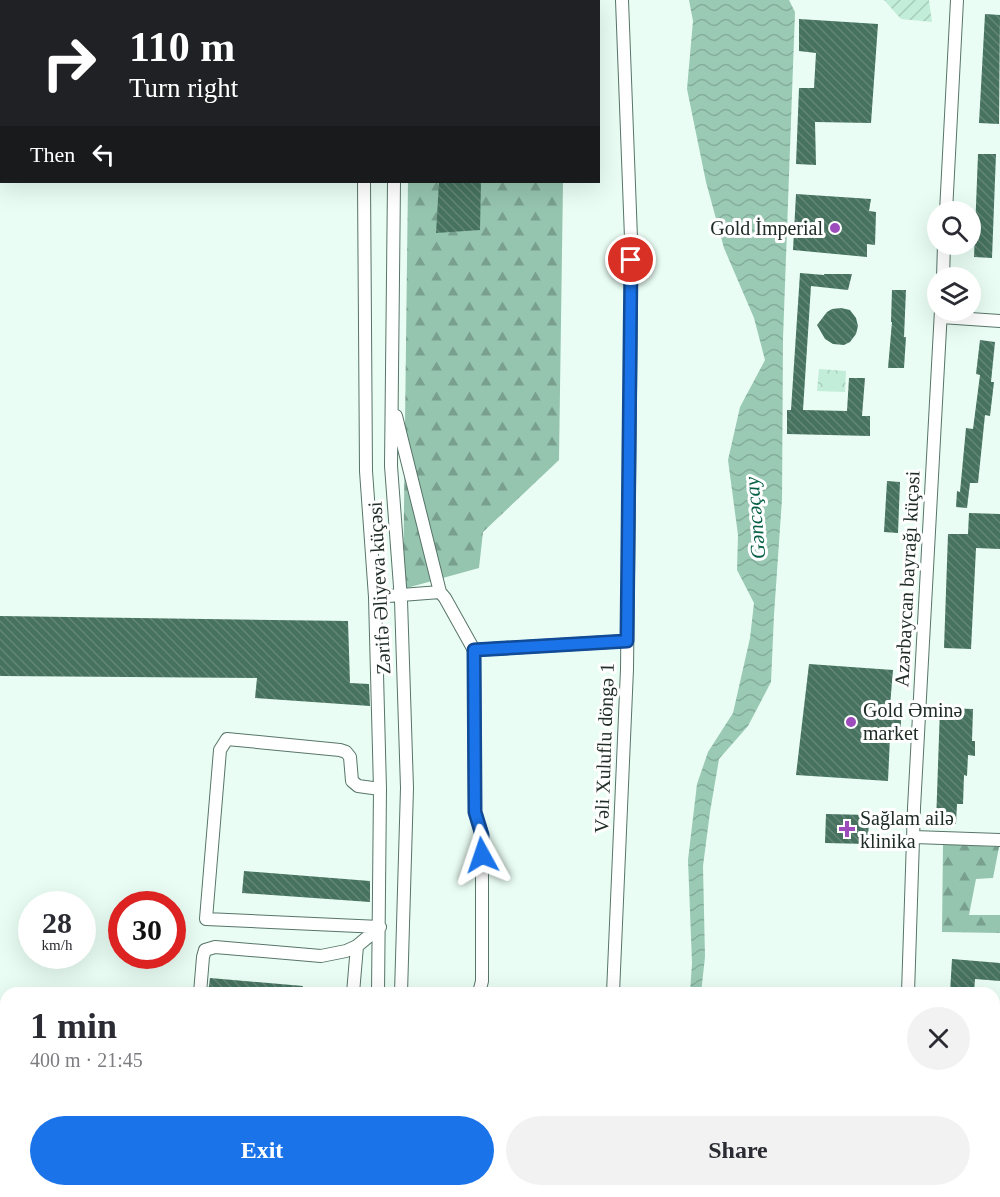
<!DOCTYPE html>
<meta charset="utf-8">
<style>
:root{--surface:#fff;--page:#f2f2f3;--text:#2b2b33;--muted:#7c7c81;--accent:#1a73e8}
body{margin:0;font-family:Georgia,serif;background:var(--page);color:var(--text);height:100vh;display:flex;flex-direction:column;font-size:22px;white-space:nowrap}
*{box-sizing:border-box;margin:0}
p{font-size:20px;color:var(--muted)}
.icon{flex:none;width:33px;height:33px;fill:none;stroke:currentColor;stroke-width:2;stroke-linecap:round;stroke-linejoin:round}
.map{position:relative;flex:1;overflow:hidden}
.drawer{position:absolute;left:0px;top:987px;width:1000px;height:210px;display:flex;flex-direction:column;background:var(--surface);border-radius:18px 18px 0 0;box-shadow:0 6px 24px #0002}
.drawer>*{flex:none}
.guide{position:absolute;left:0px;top:0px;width:600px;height:183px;box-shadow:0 6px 24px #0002;background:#202124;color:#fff;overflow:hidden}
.buttons{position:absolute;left:927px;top:201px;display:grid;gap:12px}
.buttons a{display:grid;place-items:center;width:54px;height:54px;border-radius:50%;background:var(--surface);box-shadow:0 6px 24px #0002;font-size:30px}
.speed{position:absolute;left:18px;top:891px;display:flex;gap:12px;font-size:30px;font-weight:700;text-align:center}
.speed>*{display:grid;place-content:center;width:78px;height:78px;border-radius:50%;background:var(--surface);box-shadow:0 6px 24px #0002;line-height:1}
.speed small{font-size:15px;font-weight:400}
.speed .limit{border:9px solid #d22;background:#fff;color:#111}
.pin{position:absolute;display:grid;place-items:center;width:51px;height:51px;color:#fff;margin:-26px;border:3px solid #fff;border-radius:50%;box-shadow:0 2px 6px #0007}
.me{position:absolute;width:66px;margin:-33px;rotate:355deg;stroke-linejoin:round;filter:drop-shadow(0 0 4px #0008)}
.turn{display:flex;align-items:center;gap:21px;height:126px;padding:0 30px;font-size:27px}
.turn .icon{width:78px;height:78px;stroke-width:2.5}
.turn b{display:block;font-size:42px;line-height:51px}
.then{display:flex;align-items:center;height:57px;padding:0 30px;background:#0003;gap:12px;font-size:22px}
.round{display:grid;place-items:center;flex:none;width:63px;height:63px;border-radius:32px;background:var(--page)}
.overview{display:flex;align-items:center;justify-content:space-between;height:102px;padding:0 30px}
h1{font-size:36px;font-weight:700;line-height:45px}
.cta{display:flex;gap:12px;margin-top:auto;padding:12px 30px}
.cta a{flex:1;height:69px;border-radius:36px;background:var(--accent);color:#fff;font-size:24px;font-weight:700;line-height:69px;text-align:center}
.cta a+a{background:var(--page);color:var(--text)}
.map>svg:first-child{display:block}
.forest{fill:url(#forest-firs)}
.park{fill:url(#park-crowns)}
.garden{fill:url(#garden-furrows)}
.water{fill:url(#water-waves)}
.building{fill:url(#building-back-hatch)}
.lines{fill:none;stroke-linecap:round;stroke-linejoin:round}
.minor-casing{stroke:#577568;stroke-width:14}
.minor{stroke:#fff;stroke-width:12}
.route-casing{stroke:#114b97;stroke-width:15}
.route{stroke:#1a73e8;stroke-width:10}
.poi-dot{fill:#9d4cbc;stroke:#fff;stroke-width:2}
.labels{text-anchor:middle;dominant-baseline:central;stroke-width:6;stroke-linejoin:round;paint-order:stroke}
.poi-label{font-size:20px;fill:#202d27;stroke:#fff;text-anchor:start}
.street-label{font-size:20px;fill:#202d27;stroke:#fff}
.water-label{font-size:21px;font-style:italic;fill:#065f44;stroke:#fff}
</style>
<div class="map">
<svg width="1000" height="1197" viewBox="0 0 1000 1197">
<defs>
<pattern id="forest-firs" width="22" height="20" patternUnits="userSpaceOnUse" patternTransform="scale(1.5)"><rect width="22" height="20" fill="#95c4af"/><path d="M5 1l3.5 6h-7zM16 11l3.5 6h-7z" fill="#79a08e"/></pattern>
<pattern id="park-crowns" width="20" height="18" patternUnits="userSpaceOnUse" patternTransform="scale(1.5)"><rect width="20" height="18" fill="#c2edd9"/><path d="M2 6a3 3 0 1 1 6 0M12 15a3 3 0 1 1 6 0" fill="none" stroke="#a6ccba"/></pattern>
<pattern id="garden-furrows" width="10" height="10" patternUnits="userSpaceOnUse" patternTransform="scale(1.5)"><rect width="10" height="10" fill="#c2edd9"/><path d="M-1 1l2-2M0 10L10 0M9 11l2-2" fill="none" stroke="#a6ccba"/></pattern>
<pattern id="water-waves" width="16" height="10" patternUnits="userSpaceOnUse" patternTransform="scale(1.5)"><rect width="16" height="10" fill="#9ac9b4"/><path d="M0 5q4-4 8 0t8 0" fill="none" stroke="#84ad9b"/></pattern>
<pattern id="building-back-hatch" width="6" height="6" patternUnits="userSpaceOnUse" patternTransform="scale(1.5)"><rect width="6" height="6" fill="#46725f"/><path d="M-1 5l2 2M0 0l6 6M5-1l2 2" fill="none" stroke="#648677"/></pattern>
</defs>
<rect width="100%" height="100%" fill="#e9fdf4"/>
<path class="forest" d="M408,182H563L559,460L483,532L479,568L403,589Z
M943,844L999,847L993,878L976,879L969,915H1000V933L942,932Z
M995,1062L1000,1064V1152H995Z"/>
<path class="park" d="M819,369L846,371L845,392L817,391Z"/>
<path class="garden" d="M884,0H929L932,22L901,19Z"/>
<path class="water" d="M689,0H789L795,12L783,339L782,499L774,615L771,682L748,726L719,759L710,812L703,866L705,957L701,993H690L692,963L688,860L697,784L708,752L733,713L750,638L754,603L737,570L738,535L728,460L740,407L765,360L754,318L724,248L706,182L687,89L693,21Z"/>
<path class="building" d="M985,14L1000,15L999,124L979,123Z
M799,19L878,24L871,123L815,122L816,165L796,164L799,88H814L816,53L799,51Z
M978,154H996L992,258L974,257Z
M439,182H481L480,230L436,233Z
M796,194L871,199L869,211L876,212L875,245L867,244V257L793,250Z
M800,273L824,275V274H852L848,290L811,286L803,410L847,411L849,378H865L862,416H870V436L787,434V410H791Z
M892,290H906L904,337H906L904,368H888L892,322H891Z
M841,308L850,310L856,318L858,326L856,334L850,342L844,345L833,344L825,339L817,325L827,312L832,309Z
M980,340L995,342L991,382H994L990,416L985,415L978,483H970L967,508L956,507L957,491L960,492L966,428L973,429L980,375L976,374Z
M887,481L900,482L898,533L884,532Z
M969,513L1000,514V549L976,548L971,649L944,648L948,534H968Z
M0,616L348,621L350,683L369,684L370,706L255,698L257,678L0,676Z
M809,664L893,670L890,706L902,705L900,738L890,737L888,781L796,775Z
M940,708L973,709L972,741H975V756L968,755L967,776L964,775L963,804H957L956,824L936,823Z
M826,814L869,815L868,844L825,843Z
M244,871L370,881V902L242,893Z
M952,959L1000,963V981L975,979L974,993H950Z
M210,978L303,986V993H208Z"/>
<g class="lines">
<defs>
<path id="minor" d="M106,2V0
M368,2L369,0
M399,2V0
M0,52H2
M364,182L366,471L375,597L380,789L378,993
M394,182L391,466L401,600L407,788L401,993
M946,212L957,0
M943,278L944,244
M941,317L1000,321
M396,416L440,592
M375,597L440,592L445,598L474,650L627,641
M474,650L475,812L482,835V981L479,993
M914,837L1000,840
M380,927L206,919L220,750L227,739L340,750L346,752L350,757L352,781L358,786L380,789
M200,993L203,957L205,950L215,947L321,956L346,951L357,946L380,927
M353,993L357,946
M613,993L627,669L631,304V238L622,0
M908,993L914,808L941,310
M0,1063L6,1065
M994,1181H1000
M619,1191V1197
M14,1197L15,1191
M51,1197L52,1191
M134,1197L135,1191
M224,1197L225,1191
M313,1197L314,1191
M374,1197V1191
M391,1197L392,1191
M455,1197L456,1191
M901,1197L902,1191"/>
</defs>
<use href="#minor" class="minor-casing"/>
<use href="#minor" class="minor"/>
</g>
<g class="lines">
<defs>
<path id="route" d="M482,855V835L475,812L474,650L627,641L631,260"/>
</defs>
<use href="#route" class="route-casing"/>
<use href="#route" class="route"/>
</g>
<g class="poi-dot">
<circle cx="835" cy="228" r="6"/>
<circle cx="851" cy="722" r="6"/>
<path d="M844 820h6v6h6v6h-6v6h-6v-6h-6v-6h6z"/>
</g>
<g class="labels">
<g class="poi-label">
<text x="823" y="228" text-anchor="end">Gold İmperial</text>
<text x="863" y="710">Gold Əminə<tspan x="863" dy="23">market</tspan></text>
<text x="860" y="818">Sağlam ailə<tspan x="860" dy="23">klinika</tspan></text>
</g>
<g class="street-label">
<text transform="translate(907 579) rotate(-87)">Azərbaycan bayrağı küçəsi</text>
<text transform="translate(379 588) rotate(-93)">Zərifə Əliyeva küçəsi</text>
<text transform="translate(604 748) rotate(-88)">Vəli Xuluflu döngə 1</text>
</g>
<g class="water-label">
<text transform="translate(755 518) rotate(-95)">Gəncəçay</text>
</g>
</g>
</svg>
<div class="buttons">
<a><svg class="icon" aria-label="search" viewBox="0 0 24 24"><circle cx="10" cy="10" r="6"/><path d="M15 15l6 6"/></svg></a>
<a><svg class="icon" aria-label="layers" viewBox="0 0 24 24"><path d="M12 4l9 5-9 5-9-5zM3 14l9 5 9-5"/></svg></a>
</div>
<div class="speed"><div>28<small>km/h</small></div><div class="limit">30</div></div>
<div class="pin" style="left:631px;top:260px;background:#d93025"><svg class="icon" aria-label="arrive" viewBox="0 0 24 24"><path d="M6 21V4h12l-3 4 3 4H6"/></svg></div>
<svg class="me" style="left:482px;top:855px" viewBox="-20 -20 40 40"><path d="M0-17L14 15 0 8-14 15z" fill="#1a73e8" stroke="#fff" stroke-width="4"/></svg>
<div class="guide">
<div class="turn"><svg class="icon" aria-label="right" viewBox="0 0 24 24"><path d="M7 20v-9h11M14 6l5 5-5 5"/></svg><div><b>110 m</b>Turn right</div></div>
<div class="then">Then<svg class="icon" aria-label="left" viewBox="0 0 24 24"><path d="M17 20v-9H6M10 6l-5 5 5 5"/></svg></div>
</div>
<section class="drawer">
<div class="overview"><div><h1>1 min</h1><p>400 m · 21:45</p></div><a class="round"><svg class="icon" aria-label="close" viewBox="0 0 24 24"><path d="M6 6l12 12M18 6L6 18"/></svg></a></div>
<div class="cta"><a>Exit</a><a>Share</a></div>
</section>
</div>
